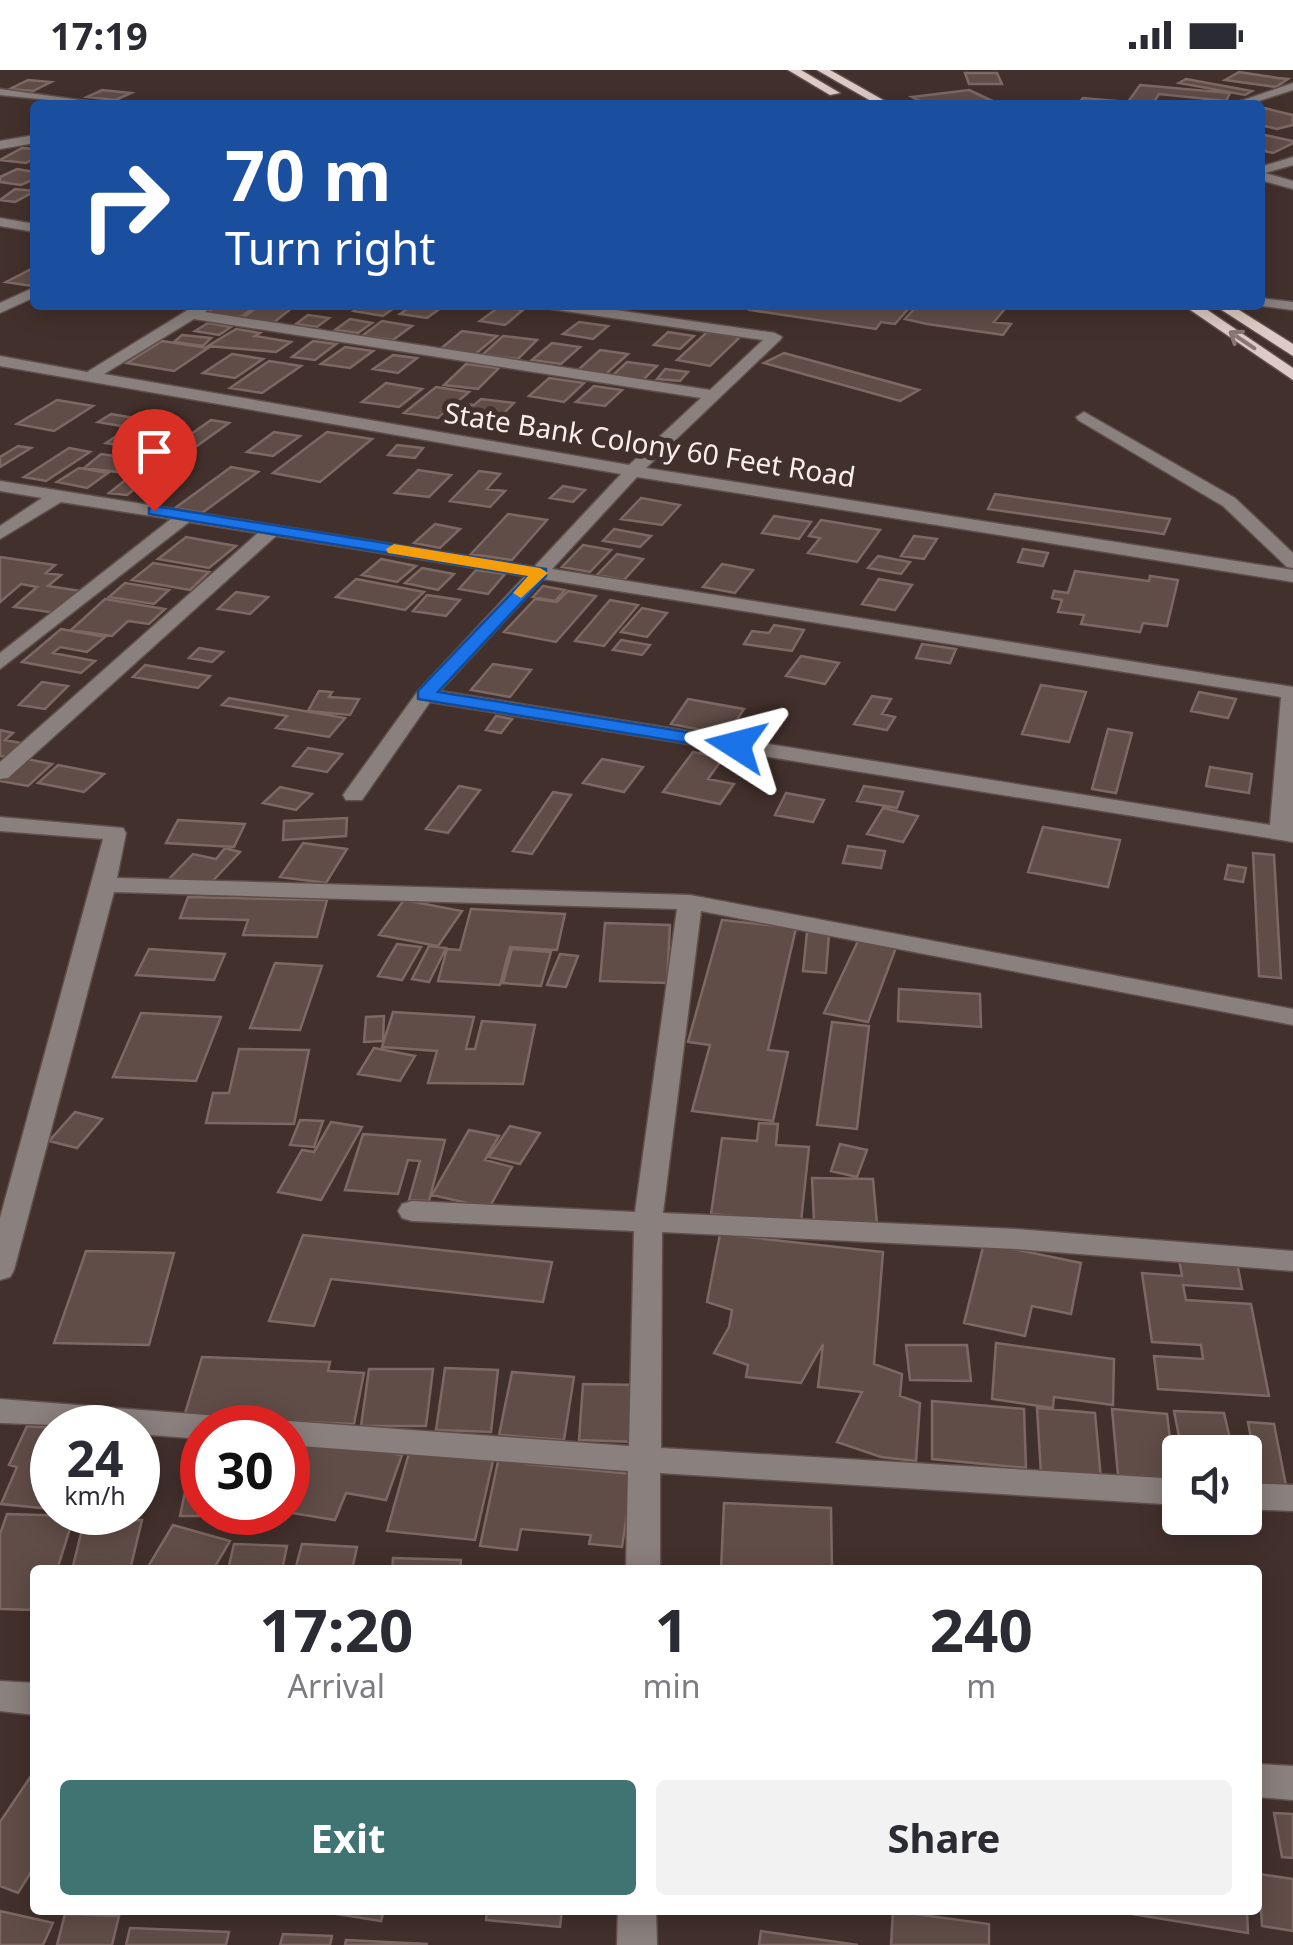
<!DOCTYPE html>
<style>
:root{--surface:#fff;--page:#f2f2f3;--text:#2b2b33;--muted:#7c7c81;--accent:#407472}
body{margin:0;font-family:"Noto Sans",sans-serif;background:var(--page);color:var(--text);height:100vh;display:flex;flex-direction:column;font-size:38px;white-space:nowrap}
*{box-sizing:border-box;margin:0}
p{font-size:32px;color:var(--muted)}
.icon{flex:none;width:55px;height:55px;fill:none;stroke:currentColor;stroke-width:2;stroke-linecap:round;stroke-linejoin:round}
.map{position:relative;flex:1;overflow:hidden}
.drawer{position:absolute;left:30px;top:1495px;width:1232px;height:350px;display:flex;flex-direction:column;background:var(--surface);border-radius:10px;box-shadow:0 5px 25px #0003}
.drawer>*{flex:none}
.guide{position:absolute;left:30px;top:30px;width:1235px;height:210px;border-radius:10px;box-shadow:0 5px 25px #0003;background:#1a4fa0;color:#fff;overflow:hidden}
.tools{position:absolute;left:1162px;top:1365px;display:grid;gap:20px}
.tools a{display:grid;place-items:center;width:100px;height:100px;border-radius:10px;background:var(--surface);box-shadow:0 5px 25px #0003;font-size:50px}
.speed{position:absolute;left:30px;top:1335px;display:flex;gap:20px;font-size:50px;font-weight:700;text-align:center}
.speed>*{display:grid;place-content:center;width:130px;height:130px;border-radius:50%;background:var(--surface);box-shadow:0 5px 25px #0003;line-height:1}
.speed small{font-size:25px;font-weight:400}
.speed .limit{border:15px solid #d22;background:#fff;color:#111}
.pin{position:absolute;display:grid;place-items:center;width:85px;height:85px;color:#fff;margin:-102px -42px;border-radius:50% 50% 50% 0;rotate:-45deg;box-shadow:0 0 10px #0007}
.pin .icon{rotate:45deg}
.me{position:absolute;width:110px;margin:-55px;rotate:279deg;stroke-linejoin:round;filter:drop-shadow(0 0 8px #0008)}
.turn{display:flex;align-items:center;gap:35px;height:210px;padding:0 30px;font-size:45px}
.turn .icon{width:130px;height:130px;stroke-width:2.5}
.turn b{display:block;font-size:70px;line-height:85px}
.eta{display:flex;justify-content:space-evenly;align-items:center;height:170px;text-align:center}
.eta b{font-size:60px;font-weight:700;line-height:70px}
.action{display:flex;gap:20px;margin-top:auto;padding:20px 30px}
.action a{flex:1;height:115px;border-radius:10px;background:var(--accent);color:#fff;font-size:40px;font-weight:700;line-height:115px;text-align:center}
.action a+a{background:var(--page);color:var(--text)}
.status{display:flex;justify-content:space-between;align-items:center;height:70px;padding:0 50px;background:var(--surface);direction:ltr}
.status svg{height:28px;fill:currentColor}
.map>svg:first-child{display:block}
.building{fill:#614d48;stroke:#7d6863;stroke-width:2.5}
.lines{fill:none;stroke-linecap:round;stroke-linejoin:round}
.minor-casing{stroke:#5f4e4b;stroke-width:3}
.major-casing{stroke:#5f4e4b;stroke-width:3}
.minor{fill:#8a807e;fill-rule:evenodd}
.major{fill:#dfcbc6;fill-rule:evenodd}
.oneway{stroke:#897671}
.route{fill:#1a73e8;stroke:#114b97;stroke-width:2.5}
.slow{fill:#f59e0b}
.labels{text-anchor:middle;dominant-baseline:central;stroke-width:10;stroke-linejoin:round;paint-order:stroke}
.far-street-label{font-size:28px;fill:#faeeeb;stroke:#42302c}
</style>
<div class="status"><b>17:19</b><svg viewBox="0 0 49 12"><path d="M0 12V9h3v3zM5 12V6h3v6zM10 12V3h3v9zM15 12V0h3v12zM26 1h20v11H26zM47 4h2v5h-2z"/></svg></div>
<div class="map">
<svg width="1293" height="1875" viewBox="0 0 1293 1875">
<rect width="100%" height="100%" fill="#42302c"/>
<path class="building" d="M1239,2L1278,8L1288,9L1276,17L1225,10Z
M965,3H997L1002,14H969Z
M1186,9L1252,21L1245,25L1179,13Z
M28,10L51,12L33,21L10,19Z
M1140,15L1230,23L1226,31L1159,24L1152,35H1077L1083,28L1128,32Z
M102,20L131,23L116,30L87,27Z
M969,20L1001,35H928L912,27Z
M1260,37L1293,45V55L1277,59L1260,55Z
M1260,64L1293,71V73L1273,83L1260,80Z
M22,78L35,79V88L26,93L0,90Z
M17,99L35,102V109L21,115L0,112V107Z
M15,119L35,121L15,132L0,130Z
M33,198L32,216L6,212Z
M218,235H257L241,247L206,243Z
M260,235H266L292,238L272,254L240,250Z
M363,235H398L383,246L354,241Z
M413,235H445L427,248L400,244Z
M756,235H1008L994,252L1011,254L1003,265L927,254L905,249L915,238L910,237L895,254L881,252L876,259L750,240Z
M499,237L523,240L505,255L480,251Z
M308,245L329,248L317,257L296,254Z
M350,249L372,253L358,263L335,260Z
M382,251L412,256L393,270L362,266Z
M579,252L608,256L593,269L563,264Z
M208,253L231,257L219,265L195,261Z
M236,259L260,263L255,266L291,272L276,282L208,276Z
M462,261L497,266L473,286L438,281Z
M668,262L694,266L680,279L654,275Z
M707,262L740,267L710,296L677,290Z
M182,265L211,268L203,276L174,272Z
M503,266L537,270L518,289L482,285Z
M162,271L208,278L174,301L127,293Z
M313,271L336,274L315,290L292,287Z
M552,273L580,277L561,294L532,290Z
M345,277L373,281L350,298L321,294Z
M600,280L628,284L605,305L577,301Z
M784,283L919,320L900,331L764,293Z
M232,284L263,289L235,308L203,303Z
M393,285L417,288L398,303L373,299Z
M269,291L301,296L262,323L230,318Z
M627,292L657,296L643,310L613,305Z
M466,294L499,298L478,319L444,315Z
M665,299L688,302L680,311L657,309Z
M549,308L584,313L564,332L529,326Z
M386,313L422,319L399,337L362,332Z
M594,316L622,320L605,336L576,332Z
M436,317L469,322L438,348L404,343Z
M481,329L514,333L491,356L448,350L464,334L474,335Z
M57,330L93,336L54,361L17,354Z
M111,344L134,348L121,356L98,352Z
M211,350L229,353L190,381L171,378Z
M274,362L300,366L273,386L247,382Z
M327,362L372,369L320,412L273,403Z
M119,364L170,373L158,382L106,373Z
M397,375L423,378L415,388L388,385Z
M18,376L31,378L0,397V387Z
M69,378L90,382L46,411L24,407Z
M101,384L142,390L126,403L84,398Z
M145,394L163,397L127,425L109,423Z
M231,397L258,402L202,443L175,438Z
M79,398L108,403L87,418L57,412Z
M418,400L451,405L429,427L395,423Z
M479,401L500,404L487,419L505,421L490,437L450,431Z
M563,416L585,420L573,432L550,428Z
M995,424L1170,449L1164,464L988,439Z
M641,428L680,435L662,455L621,449Z
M508,444L547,450L512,490L471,484Z
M774,446L811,452L799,469L762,463Z
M821,450L880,460L857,492L808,483L820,468L809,466Z
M435,454L460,459L440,478L414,473Z
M614,459L651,466L640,477L603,471Z
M914,466L937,469L924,489L901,486Z
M186,467L236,476L209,498L158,489Z
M583,475L611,480L590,502L562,497Z
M1023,479L1048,483L1043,496L1018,492Z
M617,484L643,489L624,510L597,505Z
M878,486L910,492L901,504L868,498Z
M0,487L55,495L46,503L61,505L48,516L81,521L56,543L14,537L37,517L21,514L0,532Z
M381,489L416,496L397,512L362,505Z
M153,493L209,502L190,520L132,510Z
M722,494L753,500L735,523L703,517Z
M422,498L454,504L438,520L405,513Z
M476,500L505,504L488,524L459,519Z
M1075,501L1149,511L1150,506L1178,510L1167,556L1143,553L1140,562L1081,554L1084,545L1058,542L1062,530L1052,528L1054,521L1068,523Z
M356,509L424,522L405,540L336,527Z
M879,509L912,515L895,540L862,534Z
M125,513L169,520L154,534L109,527Z
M543,516L565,520L555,531L533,527Z
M568,521L596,526L556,572L504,562L535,529L557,532Z
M236,522L268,527L250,544L218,539Z
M427,525L460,530L446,546L413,541Z
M105,529L165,539L149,554L128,551L112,566L71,560Z
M610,530L638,535L604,576L575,571Z
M642,538L667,543L647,567L621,562Z
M774,555L804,560L792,581L744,574L752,561L769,563Z
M61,559L105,567L87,582L60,577L53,583L95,591L81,603L22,592Z
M621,570L650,575L642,585L613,580Z
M922,574L956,579L950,593L916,588Z
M199,578L223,582L212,592L189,588Z
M801,586L839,593L825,614L786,606Z
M493,594L531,600L510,627L471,620Z
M145,595L210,606L198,618L133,607Z
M42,612L68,616L45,639L19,635Z
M1041,615L1086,622L1069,672L1022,664Z
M319,621L332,622L329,627L359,629L350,645L308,641Z
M1199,622L1236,629L1228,648L1191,641Z
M872,626L891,629L882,644L895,647L887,660L854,654Z
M229,628L345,648L329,667L276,658L287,646L222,635Z
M688,629L744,639L727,665L671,654Z
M496,646L512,649L501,663L486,660Z
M1108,659L1132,663L1116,723L1092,719Z
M0,660L13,663L5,670L21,673L6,687L0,686Z
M308,678L342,684L327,702L293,696Z
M693,682L723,688L708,709L734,714L720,734L663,722Z
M21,688L52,694L28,716L0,711Z
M602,689L643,697L624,722L583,713Z
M58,695L104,704L84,722L38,713Z
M1210,697L1252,704L1249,723L1206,716Z
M459,716L480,720L448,763L426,759Z
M864,716L903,722L897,738L857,731Z
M280,717L312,724L296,740L263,733Z
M553,722L571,725L532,784L513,781Z
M786,723L824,730L813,752L775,745Z
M883,738L918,746L903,772L867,764Z
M347,748L346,766L283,770L284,751Z
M178,750L245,754L234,777L166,773Z
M1043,757L1120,770L1108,817L1028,802Z
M303,773L347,779L326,813L280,807Z
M848,776L885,781L881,798L843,793Z
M225,778L240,782L208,816L170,808L193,784L216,789Z
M1253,783L1274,785L1281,908L1259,906Z
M1228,795L1246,798L1243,812L1225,809Z
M188,827L327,830L317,867L243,865L248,850L180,848Z
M404,830L462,841L438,876L379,865Z
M471,839L565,844L557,880L510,877L500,915L438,911L447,879L460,880Z
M722,850L796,858L768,980L788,982L773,1051L692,1041L710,975L688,972Z
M605,853L670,855L667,913L600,911Z
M807,862L829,864L826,903L803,901Z
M859,869L897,875L868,952L824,943Z
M397,874L421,877L402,910L378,906Z
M429,876L446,878L429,912L412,909Z
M149,879L225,884L214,910L136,905Z
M512,879L551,882L541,916L503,913Z
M560,884L578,886L566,917L547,915Z
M275,893L322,896L300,960L250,958Z
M899,919L980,924L981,957L898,951Z
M393,942L474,947L466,979H475L482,951L535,955L523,1014L428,1013L437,981L382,977Z
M141,943L221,947L196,1011L113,1007Z
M384,946L383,971L364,972L366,947Z
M832,952L869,956L857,1059L817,1055Z
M374,978L415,986L400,1011L358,1004Z
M239,979L309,980L294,1054L206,1053L213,1023H229Z
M75,1042L102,1049L77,1078L49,1071Z
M300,1050L323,1051L314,1077L290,1075Z
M331,1052L362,1057L321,1130L278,1122L302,1080L314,1082Z
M759,1053L778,1054L776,1075L809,1077L801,1152L711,1144L722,1068L757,1071Z
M510,1056L540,1063L520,1094L489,1087Z
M469,1060L499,1066L485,1090L512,1097L489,1138L432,1125Z
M363,1064L445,1070L429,1131L409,1130L420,1091L408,1090L398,1124L345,1120Z
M840,1074L867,1080L857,1107L831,1101Z
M812,1108L873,1109L877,1154L814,1152Z
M720,1164L883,1182L874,1294L902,1304L900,1326L920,1333L916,1391L881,1387L837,1372L862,1322L818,1317L823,1274L801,1313L746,1307L748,1295L714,1283L729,1257L732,1240L707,1232Z
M303,1165L552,1192L543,1232L331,1209L314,1256L269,1251Z
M984,1173L1081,1193L1071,1244L1032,1236L1025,1266L964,1253Z
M86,1181L174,1183L149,1275L54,1273Z
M1179,1189L1237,1192L1242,1219L1183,1215L1186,1230L1251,1234L1269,1326L1158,1319L1154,1286L1203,1289L1201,1275L1152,1272L1142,1203L1182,1206Z
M996,1273L1114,1289L1113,1335L1054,1327L1053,1338L992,1329Z
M906,1275H967L971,1311L910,1310Z
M202,1287L330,1292L328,1301L364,1303L354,1354L184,1347Z
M445,1298L498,1300L491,1362L436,1360Z
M369,1299H433L426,1356H361Z
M512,1302L574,1307L564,1370L499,1365Z
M583,1314L640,1315L637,1372L579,1370Z
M932,1331L1024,1339L1026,1398L932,1389Z
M1037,1338L1095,1343L1101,1409L1041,1404Z
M1112,1339L1167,1344L1175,1409L1118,1405Z
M1174,1341L1224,1343L1233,1382H1182Z
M1248,1352L1274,1354L1287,1421L1260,1419Z
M27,1356L52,1358V1439L1,1434L17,1397L9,1395Z
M291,1367L402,1385L386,1430L346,1423L335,1450L286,1442Z
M195,1375H202V1442H259L258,1446H180Z
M500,1382L528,1384L526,1394L633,1404L622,1477L589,1474L591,1465L521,1459L517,1480L480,1476Z
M409,1383L493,1391L475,1470L387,1461Z
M724,1433L831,1438L832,1500H721Z
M7,1444L74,1446L57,1500H35V1540L0,1539V1464Z
M142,1450L130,1500H72L84,1451Z
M173,1455L230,1471L213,1500H146Z
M234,1474L287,1476L282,1500H228Z
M302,1474L357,1477L352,1500H295Z
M393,1488L461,1490L460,1500H392Z
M35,1700V1796L18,1823L0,1816V1752Z
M1274,1743L1293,1744V1788L1282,1787Z
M1259,1804L1293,1809V1861L1262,1856Z
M312,1840H384L381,1851Z
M487,1840H562L560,1857L486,1850Z
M1108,1840H1247L1248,1863Z
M0,1841L53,1853L43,1875H0Z
M893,1841L989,1854V1875H891Z
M65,1844L119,1846L112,1875H57Z
M130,1858L229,1862L226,1875H126Z
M761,1861L858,1875H759Z
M283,1864L332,1866L330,1875H280Z
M346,1870L428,1874L345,1875Z"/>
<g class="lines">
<defs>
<path id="minor" d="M1293,13V20L1246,35H1229Z
M0,19L94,32L100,35L0,25Z
M35,65V73L0,79V71Z
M1293,87V95L1265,103L1293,111V119L1260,110V97Z
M0,148L35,154V162L0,156Z
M35,217V227L0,243V233Z
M1260,228L1293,232V240L1255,235H1260Z
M196,235H213L205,242L710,320L763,270L551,239L544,235H581L775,263L782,267L780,270L646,398L1293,500V512L637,407L552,499L1293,617V772L430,632L362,730H346L343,725L418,621L525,506L276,466L8,708L0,709V692L258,463L189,452L0,599V583L171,449L61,432L0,469V456L42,428L0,421V411L534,497L621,404L0,296V286L87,302ZM194,249L701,328L629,395L104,304ZM543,509L1281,627L1270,755L440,621Z
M1084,342L1235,428L1293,483V498L1287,497L1223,436L1078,350L1076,347Z
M0,747L123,758L126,763L117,808L690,825L1293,939V955L701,841L663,1143L1016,1159L1293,1181V1201L1016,1179L662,1162L661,1378L1180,1409V1435L660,1403V1500H626L628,1401L288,1375V1358H275L288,1351L629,1376L634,1161L412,1151L402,1148L398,1141L402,1134L412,1131L635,1142L677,839L114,822L14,1200L10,1207L0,1210V1148L103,769L0,761Z
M0,1329L219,1346L230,1349L234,1358H202V1369L138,1364V1358L0,1353Z
M1245,1413L1293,1415V1441L1245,1439Z
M0,1611L35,1613V1645L0,1641Z
M1258,1694L1293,1696V1730L1258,1727Z
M618,1840H656L657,1875H617Z"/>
<path id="major" d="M788,0H801L840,23L830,25Z
M817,0H830L892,35H878Z
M1183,235H1200L1293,298V310Z
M1214,235H1231L1293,274V286Z"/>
</defs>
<use href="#minor" class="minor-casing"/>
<use href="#major" class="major-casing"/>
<use href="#minor" class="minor"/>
<use href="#major" class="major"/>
</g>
<defs><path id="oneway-shaft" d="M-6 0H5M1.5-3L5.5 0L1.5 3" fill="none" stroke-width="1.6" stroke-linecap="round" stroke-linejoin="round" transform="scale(2.5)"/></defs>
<use class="oneway" href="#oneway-shaft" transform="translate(1242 270) rotate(-146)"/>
<path class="route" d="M154,436L546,499V506L438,622L736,670L745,675L736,681L418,629V621L528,506L149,444V438Z"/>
<path class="slow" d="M394,474L540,498L548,503L521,528L513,523L528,506L388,483L386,479Z"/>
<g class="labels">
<g class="far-street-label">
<text transform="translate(650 374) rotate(9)">State Bank Colony 60 Feet Road</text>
</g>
</g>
</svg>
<div class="tools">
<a><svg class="icon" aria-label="sound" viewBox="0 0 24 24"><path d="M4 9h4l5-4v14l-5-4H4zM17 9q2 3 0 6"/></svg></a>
</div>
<div class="speed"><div>24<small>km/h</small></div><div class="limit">30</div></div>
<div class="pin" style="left:154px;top:441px;background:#d93025"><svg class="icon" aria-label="arrive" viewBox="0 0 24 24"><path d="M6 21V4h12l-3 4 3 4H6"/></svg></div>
<svg class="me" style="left:736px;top:675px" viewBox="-20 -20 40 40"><path d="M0-17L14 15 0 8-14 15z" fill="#1a73e8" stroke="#fff" stroke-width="4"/></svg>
<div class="guide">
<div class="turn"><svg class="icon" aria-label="right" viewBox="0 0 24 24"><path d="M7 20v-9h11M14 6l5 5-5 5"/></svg><div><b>70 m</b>Turn right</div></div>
</div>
<section class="drawer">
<div class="eta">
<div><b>17:20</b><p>Arrival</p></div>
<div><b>1</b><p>min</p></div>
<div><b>240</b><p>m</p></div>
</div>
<div class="action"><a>Exit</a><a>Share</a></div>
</section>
</div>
